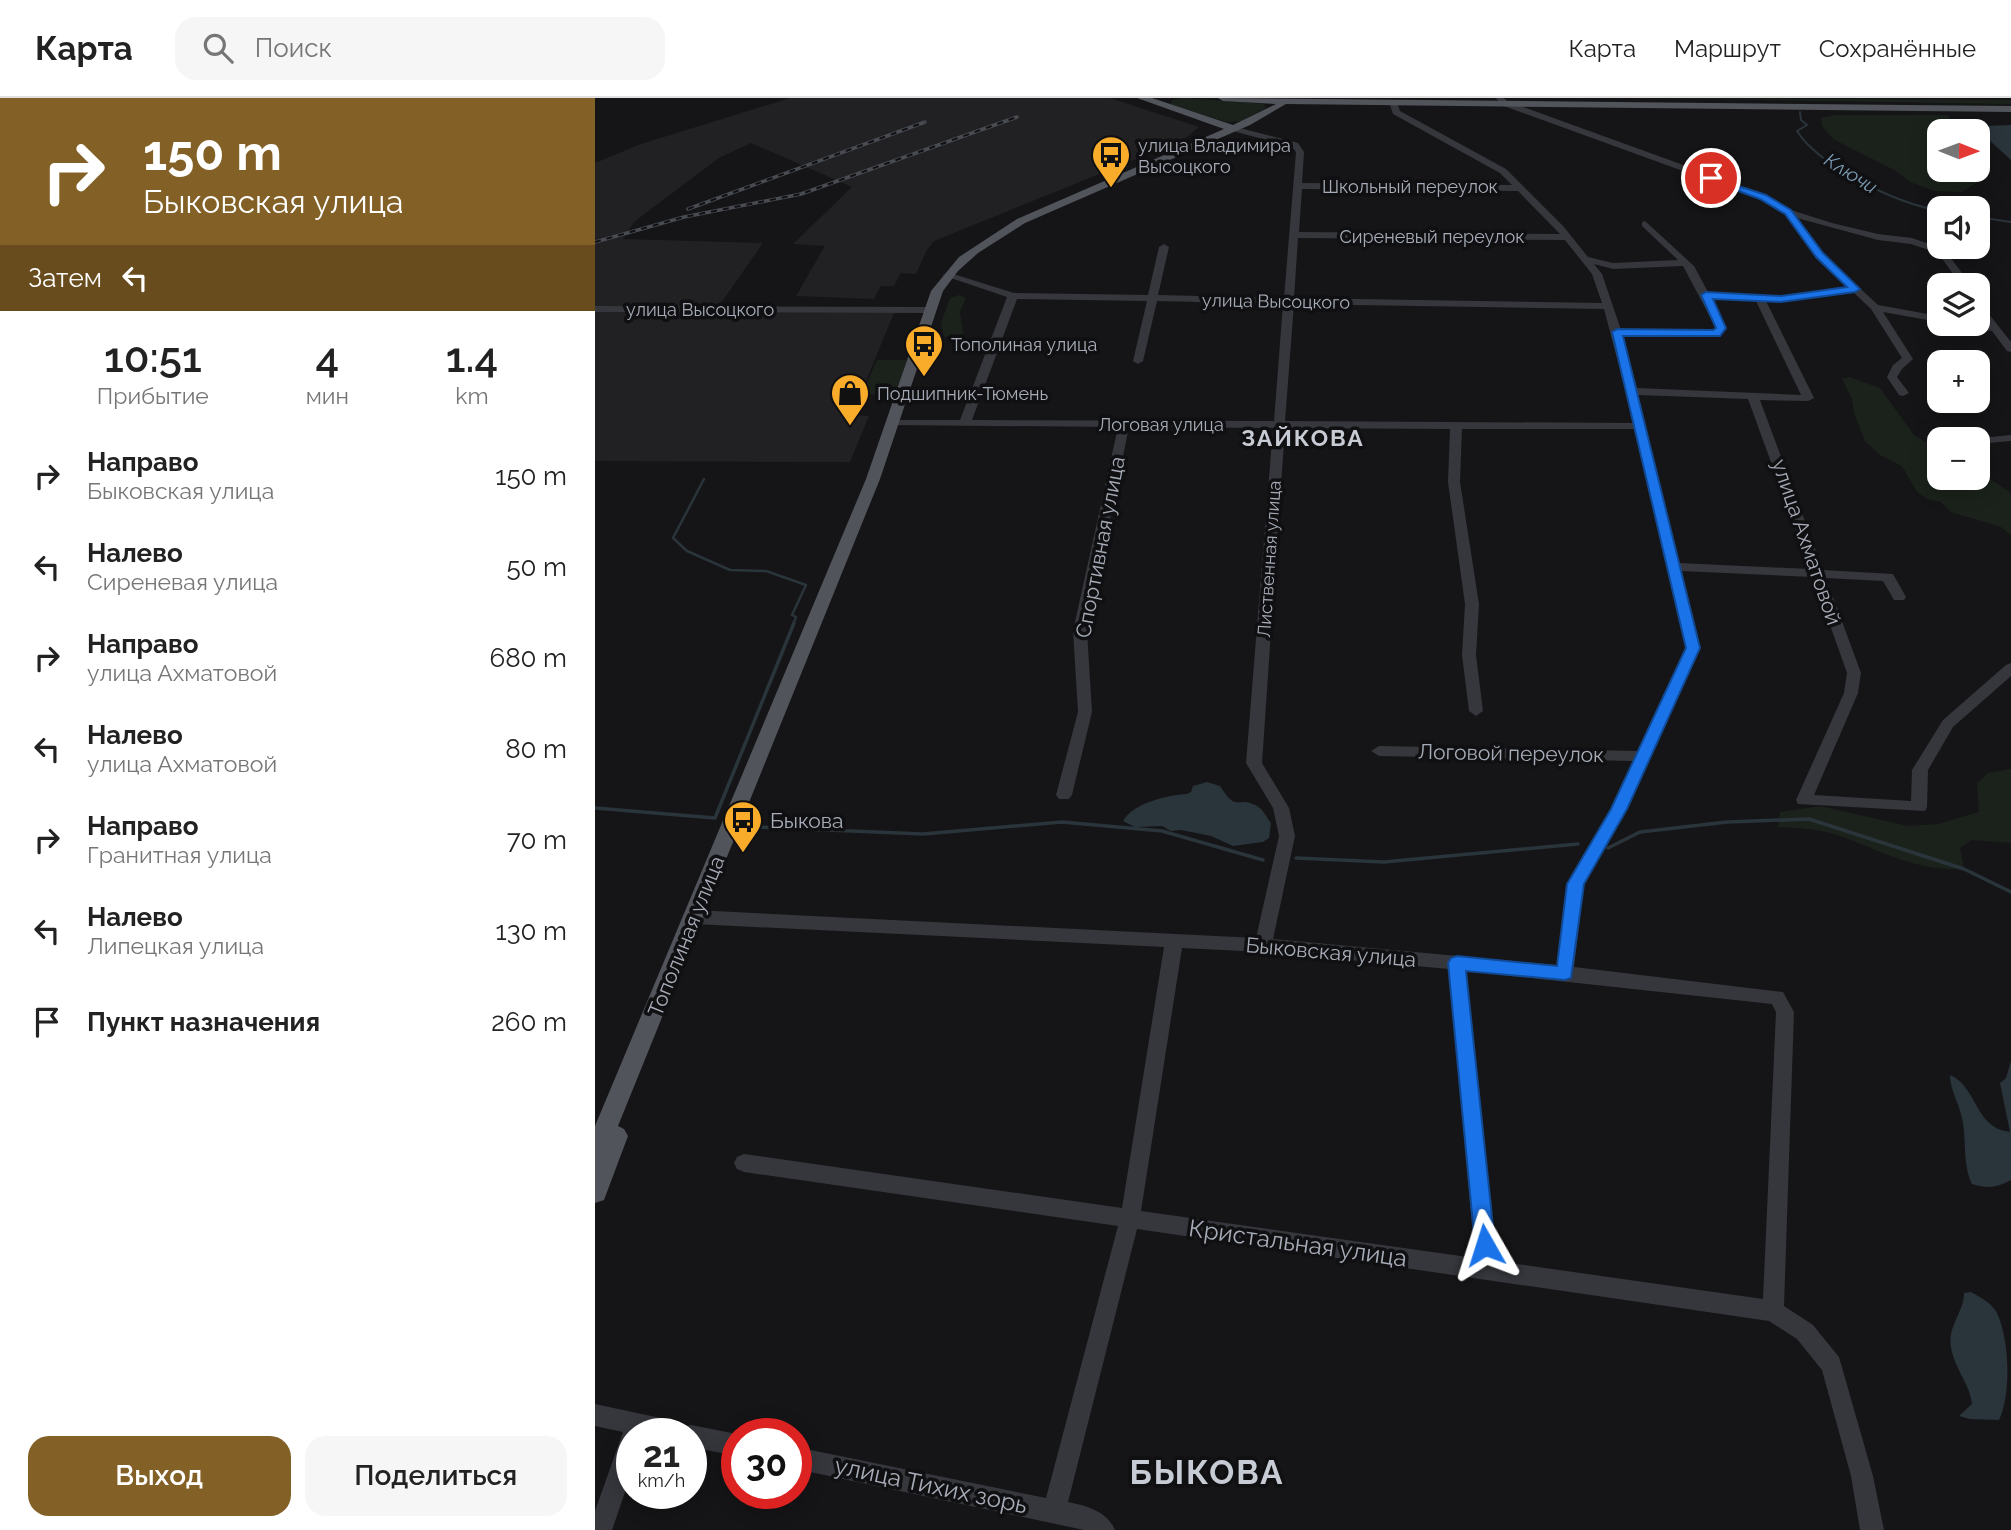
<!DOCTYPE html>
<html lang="ru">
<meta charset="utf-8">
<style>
:root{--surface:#fff;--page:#f6f6f6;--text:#222;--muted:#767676;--line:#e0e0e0;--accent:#836026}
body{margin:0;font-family:Raleway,sans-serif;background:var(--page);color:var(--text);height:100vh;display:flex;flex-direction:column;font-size:26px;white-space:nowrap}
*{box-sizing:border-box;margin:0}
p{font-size:23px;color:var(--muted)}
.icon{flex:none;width:38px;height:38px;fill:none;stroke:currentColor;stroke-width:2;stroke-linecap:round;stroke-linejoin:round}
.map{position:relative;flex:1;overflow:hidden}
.drawer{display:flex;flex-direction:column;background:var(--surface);width:595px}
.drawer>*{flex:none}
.banner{background:#836026;color:#fff;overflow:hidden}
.needle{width:46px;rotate:91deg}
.tools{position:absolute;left:1332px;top:21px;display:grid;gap:14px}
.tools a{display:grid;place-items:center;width:63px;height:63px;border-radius:14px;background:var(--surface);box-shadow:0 4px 18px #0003;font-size:35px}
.speed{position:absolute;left:21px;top:1320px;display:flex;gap:14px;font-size:35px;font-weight:700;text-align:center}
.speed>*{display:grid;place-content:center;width:91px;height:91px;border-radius:50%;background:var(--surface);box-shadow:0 4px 18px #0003;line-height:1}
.speed small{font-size:18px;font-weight:400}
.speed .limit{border:10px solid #d22;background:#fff;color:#111}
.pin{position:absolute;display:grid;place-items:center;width:60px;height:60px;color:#fff;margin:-30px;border:4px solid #fff;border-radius:50%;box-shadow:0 2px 7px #0007}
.me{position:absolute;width:77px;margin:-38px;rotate:354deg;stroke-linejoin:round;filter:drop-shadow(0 0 5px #0008)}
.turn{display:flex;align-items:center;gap:24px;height:147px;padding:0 28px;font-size:32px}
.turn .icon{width:91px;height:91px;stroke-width:2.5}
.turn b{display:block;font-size:49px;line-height:60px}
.then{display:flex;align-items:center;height:66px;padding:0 28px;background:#0003;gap:14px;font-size:26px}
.eta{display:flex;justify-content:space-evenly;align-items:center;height:119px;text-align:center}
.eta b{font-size:42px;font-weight:600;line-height:49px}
.action{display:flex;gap:14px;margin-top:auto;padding:14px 28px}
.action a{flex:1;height:80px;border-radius:21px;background:var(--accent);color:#fff;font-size:28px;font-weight:600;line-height:80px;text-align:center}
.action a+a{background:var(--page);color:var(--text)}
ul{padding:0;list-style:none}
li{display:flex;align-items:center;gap:21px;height:91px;padding:0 28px}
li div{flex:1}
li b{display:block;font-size:26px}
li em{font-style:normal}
header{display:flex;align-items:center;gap:42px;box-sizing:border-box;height:98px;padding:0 35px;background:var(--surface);border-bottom:2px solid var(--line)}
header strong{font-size:33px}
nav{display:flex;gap:38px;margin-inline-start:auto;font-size:24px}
.search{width:490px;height:63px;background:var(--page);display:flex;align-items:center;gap:18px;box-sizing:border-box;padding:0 24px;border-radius:21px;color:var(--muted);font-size:26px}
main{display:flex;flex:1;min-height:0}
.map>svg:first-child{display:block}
.built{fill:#212124}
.green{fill:#1b221b}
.water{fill:#2a343b}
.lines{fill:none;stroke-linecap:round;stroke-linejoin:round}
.stream-far2{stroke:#2a343b;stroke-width:2}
.stream-far1{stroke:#2a343b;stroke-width:2.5}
.stream{stroke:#2a343b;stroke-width:3.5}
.minor{fill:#35373c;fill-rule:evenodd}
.major{fill:#51545b;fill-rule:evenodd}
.rail-casing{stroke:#484b51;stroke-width:3.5}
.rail{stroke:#101012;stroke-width:2;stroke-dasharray:6;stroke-linecap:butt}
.route{fill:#1a73e8;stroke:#114b97;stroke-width:2}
.labels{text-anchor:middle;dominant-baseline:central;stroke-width:7;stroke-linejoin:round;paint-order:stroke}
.far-poi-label{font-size:18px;fill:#a6acb7;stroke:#101012;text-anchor:start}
.far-street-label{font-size:18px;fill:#a6acb7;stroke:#101012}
.far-water-label{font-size:19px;font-style:italic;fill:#7b9cb4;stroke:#101012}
.street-label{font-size:21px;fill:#a6acb7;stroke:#101012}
.poi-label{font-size:21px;fill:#a6acb7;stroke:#101012;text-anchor:start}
.far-district-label{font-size:23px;font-weight:bold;letter-spacing:2px;fill:#c7cbd3;stroke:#101012}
.near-street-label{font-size:24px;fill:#a6acb7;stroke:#101012}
.near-district-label{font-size:33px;font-weight:bold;letter-spacing:2px;fill:#c7cbd3;stroke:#101012}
</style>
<header>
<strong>Карта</strong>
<div class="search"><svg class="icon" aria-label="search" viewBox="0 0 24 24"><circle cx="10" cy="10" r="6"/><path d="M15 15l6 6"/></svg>Поиск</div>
<nav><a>Карта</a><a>Маршрут</a><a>Сохранённые</a></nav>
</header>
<main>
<section class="drawer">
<div class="banner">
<div class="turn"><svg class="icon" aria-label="right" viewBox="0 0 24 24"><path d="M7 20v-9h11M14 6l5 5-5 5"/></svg><div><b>150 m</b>Быковская улица</div></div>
<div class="then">Затем<svg class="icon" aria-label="left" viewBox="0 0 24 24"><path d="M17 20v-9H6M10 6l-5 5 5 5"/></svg></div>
</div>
<div class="eta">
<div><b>10:51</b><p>Прибытие</p></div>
<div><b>4</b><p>мин</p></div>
<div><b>1.4</b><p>km</p></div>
</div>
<ul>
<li><svg class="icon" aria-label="right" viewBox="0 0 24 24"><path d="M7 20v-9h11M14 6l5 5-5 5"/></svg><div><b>Направо</b><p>Быковская улица</p></div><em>150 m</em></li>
<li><svg class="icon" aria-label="left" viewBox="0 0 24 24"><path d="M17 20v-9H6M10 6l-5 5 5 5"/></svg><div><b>Налево</b><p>Сиреневая улица</p></div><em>50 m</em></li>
<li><svg class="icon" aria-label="right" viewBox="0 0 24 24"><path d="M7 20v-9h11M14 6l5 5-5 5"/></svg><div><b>Направо</b><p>улица Ахматовой</p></div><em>680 m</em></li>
<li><svg class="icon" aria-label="left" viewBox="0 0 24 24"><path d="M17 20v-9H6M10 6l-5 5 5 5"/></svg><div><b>Налево</b><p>улица Ахматовой</p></div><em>80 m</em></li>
<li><svg class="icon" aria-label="right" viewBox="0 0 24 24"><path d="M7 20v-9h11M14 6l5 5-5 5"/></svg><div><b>Направо</b><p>Гранитная улица</p></div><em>70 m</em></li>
<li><svg class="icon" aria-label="left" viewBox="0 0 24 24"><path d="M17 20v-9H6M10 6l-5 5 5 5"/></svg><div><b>Налево</b><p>Липецкая улица</p></div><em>130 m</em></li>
<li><svg class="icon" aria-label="arrive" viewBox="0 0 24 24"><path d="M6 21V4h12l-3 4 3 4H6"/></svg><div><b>Пункт назначения</b></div><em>260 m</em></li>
</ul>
<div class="action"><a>Выход</a><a>Поделиться</a></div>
</section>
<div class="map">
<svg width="1416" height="1432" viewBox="0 0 1416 1432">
<rect width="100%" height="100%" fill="#151517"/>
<path class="built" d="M195,0H515L604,29L588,42L339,143L332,152L321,176L306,175L299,188H286L279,201L201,198L230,148L198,146L257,89L156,45L124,60L39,124L28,141L168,145L124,208H0V65L46,46Z
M0,214L299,215L257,317L274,318L255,364L0,363Z"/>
<path class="green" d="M588,0L658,5L669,6L671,10L646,23L632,24L575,7L577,2Z
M1044,0L1416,2V6Z
M1240,17H1353L1363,33H1344V72H1382L1383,63L1384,66L1381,85L1367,94L1339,93L1315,84L1301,73L1238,41L1227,28L1226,20Z
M364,197L371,200L365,214L368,236L349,239L346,225L355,200Z
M282,262H315L303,293L266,298Z
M1254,279L1285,290L1319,337L1344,353V380H1382L1383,373L1416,395V437L1406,429L1356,414L1346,404L1332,401L1322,394L1307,368L1285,357L1270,343L1259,315L1257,301L1247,281Z
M1416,671V745L1377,742L1365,750L1369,771C1322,773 1290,755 1248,739C1227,731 1206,730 1183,729L1185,714L1225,708L1313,728L1343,726L1384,714L1382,685L1393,675Z"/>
<path class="water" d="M1416,27V62L1383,32L1389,28Z
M612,684L625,688C643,716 641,697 662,708C668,711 672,720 676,725L674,740L668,744L638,748L616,738L586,732L576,733L567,728L540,729L528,723C538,705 573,697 592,696L596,694L598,688Z
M1416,963V1082C1401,1090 1393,1091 1377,1086C1367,1065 1372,1042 1367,1020C1364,1005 1355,992 1355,977C1383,989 1379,1030 1415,1034L1405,985L1411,980Z
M1376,1194C1385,1199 1397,1205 1402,1215C1415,1243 1416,1298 1404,1322L1375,1321L1364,1318L1377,1306C1375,1286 1359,1270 1356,1249C1352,1229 1369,1214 1369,1195Z"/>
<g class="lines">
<path class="stream-far2" d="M1205,14L1206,22L1212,27L1202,33C1223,67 1305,108 1344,112
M1382,119L1416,124"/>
<path class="stream-far1" d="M109,381L78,440L92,453L135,472L171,473L211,487L197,517L201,519L198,527"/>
<path class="stream" d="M0,710L120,720L199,525
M164,729L328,736L467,724L567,733L668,762
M1013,750L1045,734L1132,724L1214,721L1369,771L1416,794
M701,760L789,764L983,746"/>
<path class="minor" d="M901,0H909L912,3L1171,97L1196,112L1237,125L1283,136L1317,140L1349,151L1376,187H1366L1343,155L1316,146L1283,142L1202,120L1227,155L1283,207L1344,218V224L1288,214L1318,261L1307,271L1302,279L1314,295L1308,298L1304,297L1292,279L1298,267L1307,260L1276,211L1258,194L1186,204L1171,203L1219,300L1213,303L1165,302L1228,472L1298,476L1311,499L1309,502H1299L1288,483L1231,480L1266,575L1263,595L1219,697L1316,703L1317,672L1348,622L1411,567L1416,565V578L1358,629L1333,672L1332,709L1330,713L1203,706L1201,702L1249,595L1252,575L1218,479L1086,473L1105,550L1032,711L989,786L979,869L1188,894L1199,914L1189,1208L1218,1227L1244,1259L1278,1378L1289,1432H1265L1256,1378L1227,1272L1202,1241L1174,1223L542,1131L473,1404C492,1408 512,1413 520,1432H489L201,1371V1349L451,1400L523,1128L149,1074L142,1071L139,1065L142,1059L149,1056L527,1110L569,849L99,826L93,824L91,819L93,814L99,812L661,840L684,738L678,710L651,665L678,330L534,329L492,533L497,614L477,697L474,701H464L461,697L483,614L478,533L523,329L294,327V323L298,322H365L412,199L347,177L355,175L419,195L553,197L564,149L569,146L574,149L563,197L689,200L701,54L697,49L634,32L633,30L637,28L703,45L709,54L707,85L917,87L905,75L798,16L794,4L798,2L802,4L805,13L911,71L969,129L993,159L1018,165L1083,162L1047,128V124L1050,123L1099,168L1113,194L1186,198L1253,189L1221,159L1190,116L1165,101L906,7ZM707,91L923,93L965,136L704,134ZM703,140L970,142L997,176L1007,205L699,200ZM999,166L1018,171L1088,168L1121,230L1118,233L1026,232L1007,176ZM1116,200L1161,203L1206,297L1042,290L1028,238H1125L1131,230ZM422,201L552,203L538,263L543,266L548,263L562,203L688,206L679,323L377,322ZM699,206L1009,211L1039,325L690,323ZM1043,297L1153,301L1215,471L1084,465ZM690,330L855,331L853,384L870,506L867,557L874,613L881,618L888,613L881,557L884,506L865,384L867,331H1040L1091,550L1043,653L784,648L776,653L784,658L1038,663L1016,711L973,786L962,867L678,841L700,738L694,710L667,665ZM587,850L668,854L854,871L880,1160L546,1113ZM871,873L1177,906L1181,914L1168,1201L901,1163Z
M1382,201L1416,244V254L1412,253L1397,233L1371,229L1366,226H1392L1382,212Z
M0,208L336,209L341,212L336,215L0,214Z
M1416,337V343L1382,346V341H1377Z
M0,1306L84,1324L92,1328L96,1327L142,1336V1358L96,1349V1335H37V1374L17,1432H0V1413L28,1334L0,1328Z"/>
<path class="major" d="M542,0H557L638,27L681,6L628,3L623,0L1416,8V14L691,6L655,27L430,125L383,155L363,173L348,193L285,381L23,1028L29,1031L33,1038L9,1102L0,1105V1028L271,381L336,193L364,159L422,121L629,31Z"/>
<defs>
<path id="rail" d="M93,111L330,24
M0,144L89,119L206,96L422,19"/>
</defs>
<use href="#rail" class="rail-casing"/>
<use href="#rail" class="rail"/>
</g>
<path class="route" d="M1113,78L1171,97L1196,112L1228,155L1265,191L1260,194L1186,204L1118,201L1131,230L1125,238H1028L1105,550L1032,711L989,786L976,880L970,882L871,873L900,1147L897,1154L890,1157L883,1154L880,1147L853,865L856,860L862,858L962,868L972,786L1016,711L1091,550L1017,234L1022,231L1118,232L1121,230L1106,197L1111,194L1186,198L1252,189L1221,159L1190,116L1165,101L1113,82Z"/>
<defs>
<symbol id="bus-pin" viewBox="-11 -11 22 30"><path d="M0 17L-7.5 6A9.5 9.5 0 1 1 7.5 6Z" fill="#f9ab2a" stroke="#101012"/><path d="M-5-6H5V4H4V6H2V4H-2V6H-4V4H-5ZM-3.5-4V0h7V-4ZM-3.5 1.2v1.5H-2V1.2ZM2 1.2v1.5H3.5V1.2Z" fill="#111"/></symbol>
<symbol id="shop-pin" viewBox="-11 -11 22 30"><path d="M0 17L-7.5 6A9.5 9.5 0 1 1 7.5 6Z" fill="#f9ab2a" stroke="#101012"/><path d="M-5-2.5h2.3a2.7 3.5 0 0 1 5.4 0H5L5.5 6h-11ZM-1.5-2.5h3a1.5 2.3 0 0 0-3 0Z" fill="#111"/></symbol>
</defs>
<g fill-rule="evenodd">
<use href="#bus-pin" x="494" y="35" width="44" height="60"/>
<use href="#bus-pin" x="307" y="224" width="44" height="60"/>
<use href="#shop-pin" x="233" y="273" width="44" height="60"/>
<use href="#bus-pin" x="126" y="700" width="44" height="60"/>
</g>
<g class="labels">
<g class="far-poi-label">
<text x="543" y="47">улица Владимира<tspan x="543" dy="21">Высоцкого</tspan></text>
<text x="356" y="246">Тополиная улица</text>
<text x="282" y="295">Подшипник-Тюмень</text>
</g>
<g class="far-street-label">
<text x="815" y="88">Школьный переулок</text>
<text x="837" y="138">Сиреневый переулок</text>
<text transform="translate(681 203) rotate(1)">улица Высоцкого</text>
<text x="105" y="211">улица Высоцкого</text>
<text x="566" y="326">Логовая улица</text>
<text transform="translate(674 461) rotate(-86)">Лиственная улица</text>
</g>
<g class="far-water-label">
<text transform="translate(1256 75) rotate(32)">Ключи</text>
</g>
<g class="street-label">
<text transform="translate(1212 444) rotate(71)">улица Ахматовой</text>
<text transform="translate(505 449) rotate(-79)">Спортивная улица</text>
<text transform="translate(916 655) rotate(1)">Логовой переулок</text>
<text transform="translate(91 838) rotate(-68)">Тополиная улица</text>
<text transform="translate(736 854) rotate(5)">Быковская улица</text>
</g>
<g class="poi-label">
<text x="175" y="722">Быкова</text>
</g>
<g class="far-district-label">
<text x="708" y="339">ЗАЙКОВА</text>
</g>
<g class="near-street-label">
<text transform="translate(703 1145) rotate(8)">Кристальная улица</text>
<text transform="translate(336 1387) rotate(12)">улица Тихих зорь</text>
</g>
<g class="near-district-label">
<text x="612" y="1374">БЫКОВА</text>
</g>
</g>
</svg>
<div class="tools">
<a><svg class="needle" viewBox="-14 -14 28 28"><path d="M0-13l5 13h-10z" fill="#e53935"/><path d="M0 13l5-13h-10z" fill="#767676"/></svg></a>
<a><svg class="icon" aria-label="sound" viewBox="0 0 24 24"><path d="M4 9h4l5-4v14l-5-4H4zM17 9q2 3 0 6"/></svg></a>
<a><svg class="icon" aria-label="layers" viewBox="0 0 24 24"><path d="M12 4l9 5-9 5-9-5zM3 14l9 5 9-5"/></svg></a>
<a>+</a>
<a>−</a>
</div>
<div class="speed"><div>21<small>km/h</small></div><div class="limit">30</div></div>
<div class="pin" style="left:1116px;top:80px;background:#d93025"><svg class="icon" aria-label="arrive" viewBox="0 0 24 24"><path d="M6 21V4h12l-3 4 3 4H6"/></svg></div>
<svg class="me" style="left:890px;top:1147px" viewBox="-20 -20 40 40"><path d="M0-17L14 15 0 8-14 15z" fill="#1a73e8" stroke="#fff" stroke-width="4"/></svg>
</div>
</main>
